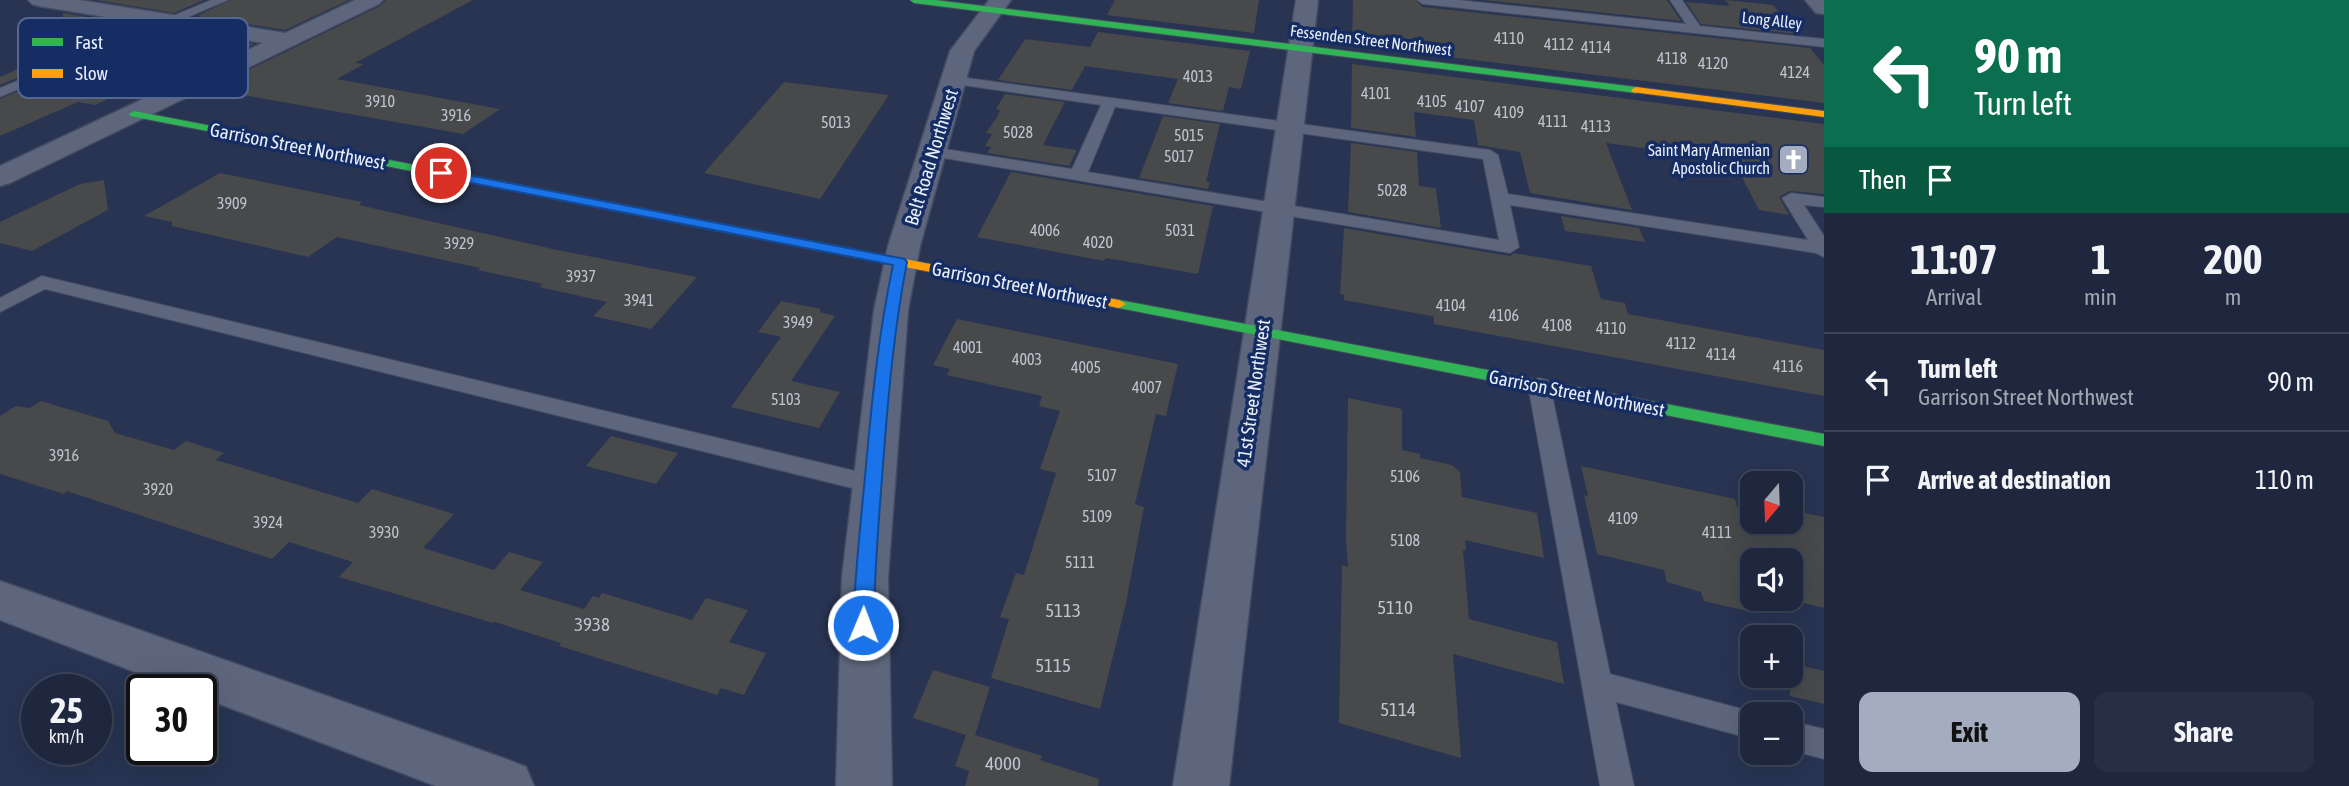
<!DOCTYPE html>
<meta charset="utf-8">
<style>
:root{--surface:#1e273e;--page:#262f45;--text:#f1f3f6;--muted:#a1a5b0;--line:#3c4458;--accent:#a4adc0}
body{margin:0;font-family:"Asap Condensed",sans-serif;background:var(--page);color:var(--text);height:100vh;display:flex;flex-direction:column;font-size:26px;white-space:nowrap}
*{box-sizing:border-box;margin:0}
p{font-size:23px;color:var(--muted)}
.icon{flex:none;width:38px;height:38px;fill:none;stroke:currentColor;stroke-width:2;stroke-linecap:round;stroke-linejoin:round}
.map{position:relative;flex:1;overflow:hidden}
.drawer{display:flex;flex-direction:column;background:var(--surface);width:525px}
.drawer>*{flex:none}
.top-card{background:#0b6e4f;color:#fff;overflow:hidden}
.needle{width:46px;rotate:199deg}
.controls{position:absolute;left:1740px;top:471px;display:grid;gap:14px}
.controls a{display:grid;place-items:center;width:63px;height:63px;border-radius:14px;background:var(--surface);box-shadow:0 7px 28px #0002,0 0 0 2px var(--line);font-size:35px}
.speed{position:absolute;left:21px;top:674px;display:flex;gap:14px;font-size:35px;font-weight:700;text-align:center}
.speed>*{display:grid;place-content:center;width:91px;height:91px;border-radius:50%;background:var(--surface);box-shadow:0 7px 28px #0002,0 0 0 2px var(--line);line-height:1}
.speed small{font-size:18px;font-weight:400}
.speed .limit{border:4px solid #111;border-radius:10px;background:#fff;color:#111}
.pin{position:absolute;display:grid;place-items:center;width:60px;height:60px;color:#fff;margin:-30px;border:4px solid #fff;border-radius:50%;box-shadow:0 2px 7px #0007}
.me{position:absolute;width:77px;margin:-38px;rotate:1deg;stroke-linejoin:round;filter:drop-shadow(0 0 5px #0008)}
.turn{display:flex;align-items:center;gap:24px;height:147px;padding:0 35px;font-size:32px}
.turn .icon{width:91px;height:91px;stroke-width:2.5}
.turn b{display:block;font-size:49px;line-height:60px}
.then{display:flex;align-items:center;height:66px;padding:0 35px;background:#0003;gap:14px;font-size:26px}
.eta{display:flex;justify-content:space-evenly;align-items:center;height:119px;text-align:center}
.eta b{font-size:42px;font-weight:700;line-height:49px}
.cta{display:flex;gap:14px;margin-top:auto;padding:14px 35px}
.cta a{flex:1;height:80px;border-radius:14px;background:var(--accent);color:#111;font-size:28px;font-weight:700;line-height:80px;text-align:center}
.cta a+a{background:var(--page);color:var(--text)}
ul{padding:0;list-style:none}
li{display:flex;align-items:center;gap:21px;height:98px;padding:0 35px;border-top:2px solid var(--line)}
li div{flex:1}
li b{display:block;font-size:26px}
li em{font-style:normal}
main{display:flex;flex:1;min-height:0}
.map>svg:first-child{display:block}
.building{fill:#47494b}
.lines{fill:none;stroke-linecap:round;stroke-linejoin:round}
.lane-casing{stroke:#434c61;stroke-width:2}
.street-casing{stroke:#434c61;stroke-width:3}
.fast-casing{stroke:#434c61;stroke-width:2}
.slow-casing{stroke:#434c61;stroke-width:2}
.lane{fill:#5d667d;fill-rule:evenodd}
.street{fill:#5d667d;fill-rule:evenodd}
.fast{fill:#30b455;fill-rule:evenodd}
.slow{fill:#ff9f0a;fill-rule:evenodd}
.route{fill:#1a73e8;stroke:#114b97;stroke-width:2}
.labels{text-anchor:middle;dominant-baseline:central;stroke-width:7;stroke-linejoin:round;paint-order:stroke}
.far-street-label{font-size:16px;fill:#e7eefb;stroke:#162d63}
.number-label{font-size:16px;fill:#bfc5cf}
.far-poi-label{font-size:16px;fill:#e7eefb;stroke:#162d63;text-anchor:end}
.street-label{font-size:19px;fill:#e7eefb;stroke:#162d63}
.near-number-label{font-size:19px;fill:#bfc5cf}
.key{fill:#162d63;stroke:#556791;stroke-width:2}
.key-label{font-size:19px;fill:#e7eefb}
</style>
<main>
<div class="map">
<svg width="1824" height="786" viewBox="0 0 1824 786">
<rect width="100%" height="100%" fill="#283452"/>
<path class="building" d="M96,0H204L174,13Z
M230,0H349L285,30L197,16Z
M386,0H473L355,63L364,64L337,79L500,109L463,134L209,89L380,6Z
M1115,0H1259L1254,33L1107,15Z
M1353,0H1415L1423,7L1810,48L1824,65V103L1352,45Z
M1483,0H1667L1681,21Z
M1725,0L1773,5L1798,34L1701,24L1686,2L1730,6Z
M63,13L142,26L0,85V77L62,49L52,47L61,44Z
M165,30L254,44L172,83L145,78L133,87L95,105L78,102L0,136V99Z
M1098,32L1250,51L1241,89L1229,87L1223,111L1168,103L1178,79L1085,66L1072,90L998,80L1025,39L1090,47Z
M1352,64L1824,124V194L1790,191L1779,197L1789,215L1759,210L1733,160L1606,143L1632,210L1530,193L1520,152L1478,145L1474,120L1414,112L1416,137L1351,128Z
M784,82L889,95L820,199L704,173Z
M1005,94L1065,102L1043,145L1077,150L1069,166L987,153L991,147L985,146L992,134L986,133L997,117L1000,110L996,109Z
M1163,116L1220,124L1206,182H1210L1208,189L1139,178Z
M1351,143L1417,152L1419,186L1436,188L1441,228L1348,212Z
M1011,172L1213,206L1198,274L1106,258L1104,261L977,237Z
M220,173L362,202L359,205L557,250L697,277L651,329L593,316L607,302L539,287L543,284L478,270L480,268L337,237L308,257L172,226V222L144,216Z
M104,180L108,210L32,251L0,243V222L80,184Z
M1561,216L1639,228L1645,242L1565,231Z
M1344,228L1510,256L1514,253L1591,266L1601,299L1625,303L1628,314L1824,350V396L1434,324V317L1431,316L1344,300V295L1340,294Z
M781,301L821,309L820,312L835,316L791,381L840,392L819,428L731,407L781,337L758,332Z
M957,319L1178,364L1166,416L1156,414L1135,504L1144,507L1126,603L1100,709L991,678L1009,619L1000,617L1016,573L1024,575L1056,473L1040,469L1060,411L1039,406L1042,396L947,375L950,369L933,365Z
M1348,398L1402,409V450L1420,454V458L1452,465L1460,472L1462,497L1537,513L1544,558L1465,540L1466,551L1463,550L1469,619L1557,642L1564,684L1453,654L1461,758L1339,723L1342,565L1348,567L1346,538Z
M41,401L108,421L115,433L174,450L186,441L224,453L216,460L358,503L372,489L454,514L423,548L494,570L509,552L543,562L520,590L584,609L593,596L599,598L602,593L692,620L706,598L748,610L729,642L766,653L744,695L721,688L717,695L559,646L561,643L495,622L493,623L339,577L353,562L289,542L272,559L67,491L64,494L0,474V416L16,406L30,408Z
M611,436L678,453L656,484L586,466Z
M1581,466L1735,499L1737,507L1752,510V522H1790V510L1824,517V608L1783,598H1790V560H1752V591L1739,588L1747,611L1704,601L1701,592L1667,582L1664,570L1597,554L1584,495L1588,496Z
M1790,663L1824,671V704L1790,696Z
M933,670L990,687L975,735L1042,756L1040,760L1099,779L1098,786H965L969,771L955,766L966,735L913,718Z"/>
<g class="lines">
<defs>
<path id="lane" d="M211,0H228L0,97V88Z
M1417,0H1458L1686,24L1670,0H1682L1700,26L1824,39V47L1423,4Z
M953,76L1490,150L1498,155L1508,194L1808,240L1782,198L1791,193L1824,197V207L1804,205L1824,236V257L1816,253L1510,205L1519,247L1510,253L926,155L924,152L932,147L1072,169L1101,105L948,83L946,80ZM1115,107L1483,159L1499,240L1088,172Z
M42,276L872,475L881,478L885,484L881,490L872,493L45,289L0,312V298Z
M1539,378L1547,380L1550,385L1610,674L1761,714H1752V739L1616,702L1634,786H1600L1528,385L1531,380Z
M1790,721L1824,729V759L1790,750Z"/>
<path id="street" d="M28,0H79L285,33L355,0H383L379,4L10,183L0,186V166L263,43L39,6L32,4Z
M989,0H1011L974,51L920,246L908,310L888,577L892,786H836L842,577L874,310L888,246L950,51Z
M1296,0H1318L1229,786H1173Z
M1805,0H1824V14L1816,13Z
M0,581L506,759L526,767L534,786H436L201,697V690H182L0,620Z"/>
<path id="fast" d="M910,0H935L1636,87L1641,90L1636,93L914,3Z
M134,111L847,248L854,252L847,256L130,116L129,114Z
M1119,300L1824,434V446L1114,307L1112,304L1114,301Z"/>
<path id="slow" d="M1636,87L1824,111V117L1632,92L1631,90Z
M847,248L1119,300L1126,304L1119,308L842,255V249Z"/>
</defs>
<use href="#lane" class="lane-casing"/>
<use href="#street" class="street-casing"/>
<use href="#fast" class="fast-casing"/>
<use href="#slow" class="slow-casing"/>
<use href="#lane" class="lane"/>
<use href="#street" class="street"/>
<use href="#fast" class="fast"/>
<use href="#slow" class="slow"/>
</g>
<path class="route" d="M441,170L905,259L907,262C894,329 888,397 883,465C879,518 874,572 874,625L871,631L863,634L856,631L853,625C855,572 861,519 866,466C872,398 879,331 893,265L436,176L435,173Z"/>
<defs>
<symbol id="church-square" viewBox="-11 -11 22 22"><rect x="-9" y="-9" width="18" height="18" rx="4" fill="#a4adc0" stroke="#162d63"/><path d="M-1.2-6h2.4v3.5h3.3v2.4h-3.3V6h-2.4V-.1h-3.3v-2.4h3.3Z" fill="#fff"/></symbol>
</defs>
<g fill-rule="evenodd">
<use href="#church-square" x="1776" y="142" width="35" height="35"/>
</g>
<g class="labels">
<g class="far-street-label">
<text transform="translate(1772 20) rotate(6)">Long Alley</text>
<text transform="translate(1371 40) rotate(7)">Fessenden Street Northwest</text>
</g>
<g class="number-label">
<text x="1509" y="38">4110</text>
<text x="1559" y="44">4112</text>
<text x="1596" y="47">4114</text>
<text x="1672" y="58">4118</text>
<text x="1713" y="63">4120</text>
<text x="1795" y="72">4124</text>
<text x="1198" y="76">4013</text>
<text x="1376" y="93">4101</text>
<text x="380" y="101">3910</text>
<text x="1432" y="101">4105</text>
<text x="1470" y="106">4107</text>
<text x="1509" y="112">4109</text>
<text x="456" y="115">3916</text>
<text x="1553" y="121">4111</text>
<text x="836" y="122">5013</text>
<text x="1596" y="126">4113</text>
<text x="1018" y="132">5028</text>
<text x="1189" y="135">5015</text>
<text x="1179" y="156">5017</text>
<text x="1392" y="190">5028</text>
<text x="232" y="203">3909</text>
<text x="1045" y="230">4006</text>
<text x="1180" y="230">5031</text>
<text x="1098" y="242">4020</text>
<text x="459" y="243">3929</text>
<text x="581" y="276">3937</text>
<text x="639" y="300">3941</text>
<text x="1451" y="305">4104</text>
<text x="1504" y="315">4106</text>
<text x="798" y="322">3949</text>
<text x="1557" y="325">4108</text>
<text x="1611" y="328">4110</text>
<text x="1681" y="343">4112</text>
<text x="968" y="347">4001</text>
<text x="1721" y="354">4114</text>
<text x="1027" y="359">4003</text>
<text x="1788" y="366">4116</text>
<text x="1086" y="367">4005</text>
<text x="1147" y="387">4007</text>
<text x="786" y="399">5103</text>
<text x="64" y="455">3916</text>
<text x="1102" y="475">5107</text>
<text x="1405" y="476">5106</text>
<text x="158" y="489">3920</text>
<text x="1097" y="516">5109</text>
<text x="1623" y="518">4109</text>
<text x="268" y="522">3924</text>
<text x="384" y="532">3930</text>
<text x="1717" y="532">4111</text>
<text x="1405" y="540">5108</text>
<text x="1080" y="562">5111</text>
</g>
<g class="far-poi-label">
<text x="1770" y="150">Saint Mary Armenian<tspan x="1770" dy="18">Apostolic Church</tspan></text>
</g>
<g class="street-label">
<text transform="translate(298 146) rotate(11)">Garrison Street Northwest</text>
<text transform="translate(931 157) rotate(-73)">Belt Road Northwest</text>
<text transform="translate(1020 285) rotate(11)">Garrison Street Northwest</text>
<text transform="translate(1253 393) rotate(-82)">41st Street Northwest</text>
<text transform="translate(1577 393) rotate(11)">Garrison Street Northwest</text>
</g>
<g class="near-number-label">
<text x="1395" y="607">5110</text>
<text x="1063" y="610">5113</text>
<text x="592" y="624">3938</text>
<text x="1053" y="665">5115</text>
<text x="1398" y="709">5114</text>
<text x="1003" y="763">4000</text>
</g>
</g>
<rect x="18" y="18" width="230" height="80" rx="10" class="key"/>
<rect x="32" y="38" width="31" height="8" fill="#30b455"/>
<rect x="32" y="69" width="31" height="9" fill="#ff9f0a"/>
<g class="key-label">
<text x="75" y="49">Fast</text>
<text x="75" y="80">Slow</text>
</g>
</svg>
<div class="controls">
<a><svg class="needle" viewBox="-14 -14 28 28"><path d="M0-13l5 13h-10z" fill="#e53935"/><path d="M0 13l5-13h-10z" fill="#a1a5b0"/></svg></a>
<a><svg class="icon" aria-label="sound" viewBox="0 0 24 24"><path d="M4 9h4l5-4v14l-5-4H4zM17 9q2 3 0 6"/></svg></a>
<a>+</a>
<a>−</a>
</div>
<div class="speed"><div>25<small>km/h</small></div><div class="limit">30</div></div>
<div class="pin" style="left:441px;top:173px;background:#d93025"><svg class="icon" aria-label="arrive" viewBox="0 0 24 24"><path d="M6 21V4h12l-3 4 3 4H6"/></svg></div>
<svg class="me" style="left:863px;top:625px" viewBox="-20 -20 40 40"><circle r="17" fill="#1a73e8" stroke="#fff" stroke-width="3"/><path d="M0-11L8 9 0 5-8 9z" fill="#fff"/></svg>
</div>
<section class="drawer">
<div class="top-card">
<div class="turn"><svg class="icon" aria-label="left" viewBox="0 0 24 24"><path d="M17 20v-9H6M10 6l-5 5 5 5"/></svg><div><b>90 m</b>Turn left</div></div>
<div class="then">Then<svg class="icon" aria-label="arrive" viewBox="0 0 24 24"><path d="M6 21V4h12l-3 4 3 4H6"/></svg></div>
</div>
<div class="eta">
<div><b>11:07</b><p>Arrival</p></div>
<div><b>1</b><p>min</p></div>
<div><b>200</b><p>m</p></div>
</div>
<ul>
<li><svg class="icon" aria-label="left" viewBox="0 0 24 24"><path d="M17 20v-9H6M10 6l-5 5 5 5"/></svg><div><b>Turn left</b><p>Garrison Street Northwest</p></div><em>90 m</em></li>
<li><svg class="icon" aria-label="arrive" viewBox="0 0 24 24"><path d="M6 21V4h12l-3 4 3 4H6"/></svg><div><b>Arrive at destination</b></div><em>110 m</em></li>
</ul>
<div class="cta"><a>Exit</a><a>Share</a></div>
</section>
</main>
